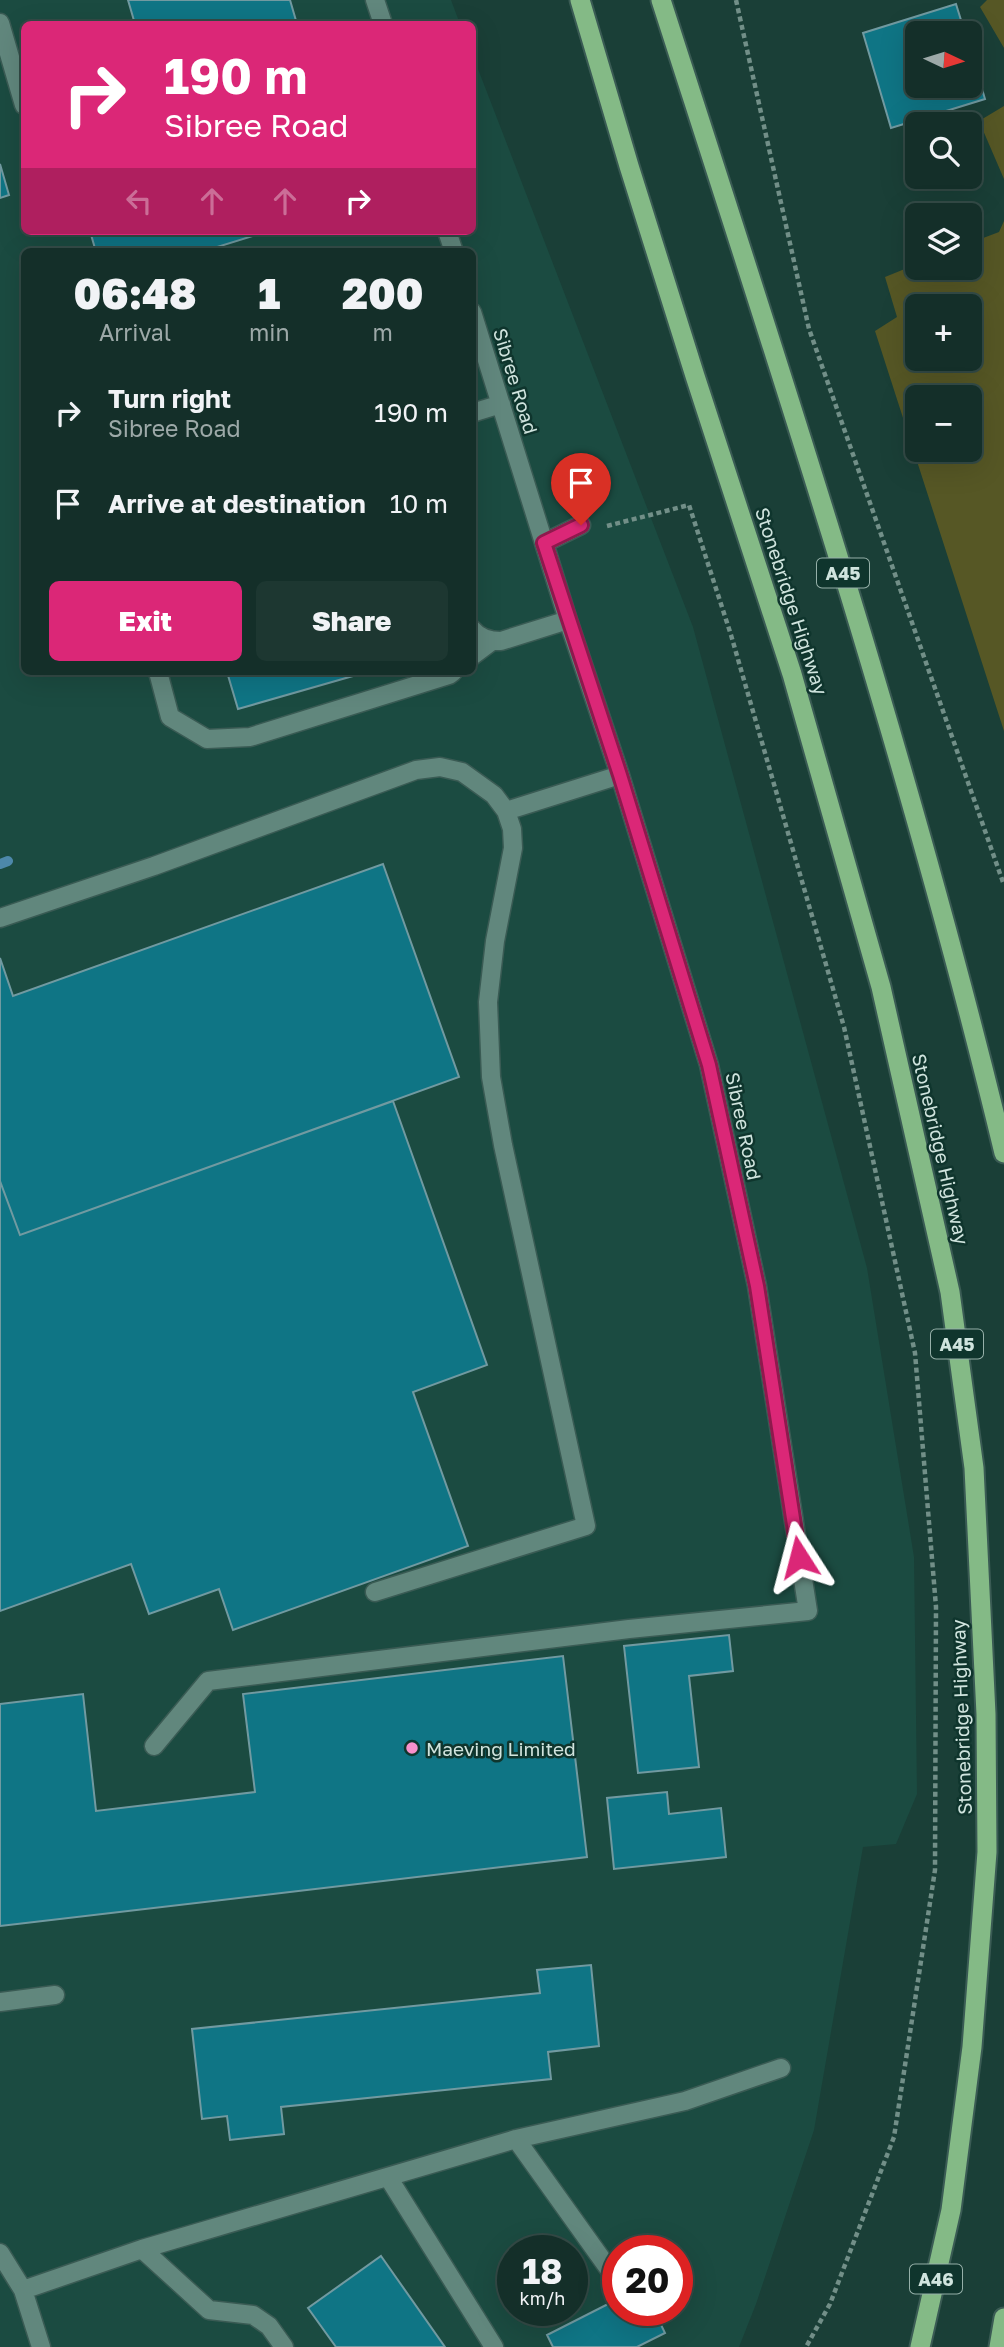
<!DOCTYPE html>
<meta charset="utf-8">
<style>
:root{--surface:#142f29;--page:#1d3731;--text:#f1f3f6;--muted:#9da9a8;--line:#334a46;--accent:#db2777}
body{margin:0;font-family:"Golos Text",sans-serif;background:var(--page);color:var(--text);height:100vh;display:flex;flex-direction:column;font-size:26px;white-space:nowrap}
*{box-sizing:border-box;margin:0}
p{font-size:23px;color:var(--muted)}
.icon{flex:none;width:38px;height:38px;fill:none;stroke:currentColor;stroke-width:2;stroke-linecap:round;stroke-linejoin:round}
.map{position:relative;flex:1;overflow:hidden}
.drawer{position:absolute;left:21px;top:248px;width:455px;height:427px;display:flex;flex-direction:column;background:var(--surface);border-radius:10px;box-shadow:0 7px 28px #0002,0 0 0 2px var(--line)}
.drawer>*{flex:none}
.banner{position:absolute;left:21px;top:21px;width:455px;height:214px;border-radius:10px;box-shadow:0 7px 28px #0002,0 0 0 2px var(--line);background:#db2777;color:#fff;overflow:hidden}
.needle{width:46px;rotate:94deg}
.tools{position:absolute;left:905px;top:21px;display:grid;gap:14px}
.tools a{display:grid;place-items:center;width:77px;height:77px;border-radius:10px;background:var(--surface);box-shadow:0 7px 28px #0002,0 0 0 2px var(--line);font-size:35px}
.speed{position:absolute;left:497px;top:2235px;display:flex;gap:14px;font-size:35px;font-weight:700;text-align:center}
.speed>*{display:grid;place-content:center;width:91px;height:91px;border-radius:50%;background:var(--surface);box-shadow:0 7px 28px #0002,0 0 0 2px var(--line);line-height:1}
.speed small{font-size:18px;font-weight:400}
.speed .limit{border:10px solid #d22;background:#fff;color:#111}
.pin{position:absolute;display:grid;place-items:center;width:60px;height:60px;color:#fff;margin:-72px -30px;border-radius:50% 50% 50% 0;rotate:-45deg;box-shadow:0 0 7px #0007}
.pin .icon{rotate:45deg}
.me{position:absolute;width:77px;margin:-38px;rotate:351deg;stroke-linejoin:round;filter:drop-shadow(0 0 5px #0008)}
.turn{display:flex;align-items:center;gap:24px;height:147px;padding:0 28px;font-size:32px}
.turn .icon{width:91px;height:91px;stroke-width:2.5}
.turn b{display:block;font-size:49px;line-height:60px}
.lanes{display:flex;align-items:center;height:66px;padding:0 28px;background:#0003;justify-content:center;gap:35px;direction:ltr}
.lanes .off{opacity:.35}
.eta{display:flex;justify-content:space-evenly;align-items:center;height:119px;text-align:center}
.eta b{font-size:42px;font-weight:800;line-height:49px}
.primary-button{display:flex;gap:14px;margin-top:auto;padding:14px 28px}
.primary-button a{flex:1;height:80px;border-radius:10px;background:var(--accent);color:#fff;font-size:28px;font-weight:800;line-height:80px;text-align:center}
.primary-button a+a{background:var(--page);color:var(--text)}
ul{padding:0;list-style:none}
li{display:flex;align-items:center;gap:21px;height:91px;padding:0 28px}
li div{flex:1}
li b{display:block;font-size:26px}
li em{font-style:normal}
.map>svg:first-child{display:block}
.built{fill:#1b4b41;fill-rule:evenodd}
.green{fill:#565725;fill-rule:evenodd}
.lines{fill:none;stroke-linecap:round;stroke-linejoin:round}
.stream{stroke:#4d88aa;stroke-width:10}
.building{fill:#0f7585;stroke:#719aa1;stroke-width:2}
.service-casing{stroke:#3a5b54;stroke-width:21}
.trunk-casing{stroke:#3a5b54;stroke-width:23}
.path{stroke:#728f88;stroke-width:4.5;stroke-dasharray:5 3.5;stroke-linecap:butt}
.service{stroke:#61877d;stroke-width:18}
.trunk{stroke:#84ba86;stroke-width:19}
.route-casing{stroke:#8e194d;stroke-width:18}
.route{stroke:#db2777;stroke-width:12}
.poi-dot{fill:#f890cb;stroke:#0f352d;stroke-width:2.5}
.labels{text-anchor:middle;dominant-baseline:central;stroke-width:5;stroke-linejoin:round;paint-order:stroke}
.shield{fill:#0f352d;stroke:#96b0a9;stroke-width:2}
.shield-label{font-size:18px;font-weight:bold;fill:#d0e4de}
.street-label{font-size:19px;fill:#d0e4de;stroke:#0f352d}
.poi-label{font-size:19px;fill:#d0e4de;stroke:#0f352d;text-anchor:start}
</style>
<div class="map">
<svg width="1004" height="2347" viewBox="0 0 1004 2347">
<rect width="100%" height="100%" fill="#1a3f37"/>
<path class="built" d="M0,0H451L460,24H24V231H472L473,56L693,627L867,1268L914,1557L917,1794L896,1844L863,1847L814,2130L756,2304L739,2347H0ZM24,252H472V672H24ZM513,2250H572V2310H513ZM618,2250H677V2310H618Z"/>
<path class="green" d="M987,0H1004V48L980,7Z
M1004,106V179L979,121Z
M1004,221V731L875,331L897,317L885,277L917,264V268H970V243L999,232ZM917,306H970V359H917ZM917,397H970V450H917Z"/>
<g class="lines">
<path class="stream" d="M0,864L8,861"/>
</g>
<path class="building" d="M128,0H290L297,24H135Z
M956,4L965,33H917V86H970V48L985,99L891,128L863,33Z
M0,164L9,195L0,198Z
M90,231H269L201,252H96Z
M227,672H367L238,709Z
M383,864L459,1077L20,1235L0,1181V958L13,996Z
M393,1101L487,1365L413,1392L468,1546L233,1630L219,1589L149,1614L131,1564L0,1611V1181L20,1235Z
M729,1635L733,1671L689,1676L699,1767L638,1773L624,1646Z
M563,1656L587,1857L0,1926V1704L83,1694L96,1811L255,1792L243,1694Z
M667,1792L669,1814L721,1808L726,1857L614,1869L607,1798Z
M591,1965L599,2046L548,2052L551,2079L281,2107L284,2134L230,2140L227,2116L202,2119L192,2029L540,1993L537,1970Z
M381,2256L445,2347H336L308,2308Z
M618,2299V2310H654L665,2333L637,2347H553L547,2335Z"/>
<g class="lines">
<defs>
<path id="service" d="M375,0L383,24
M0,23L24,105
M447,231L454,252
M472,413L501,404
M544,543L581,525
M472,629C479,638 491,641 501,641L568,620
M472,656L492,641
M158,672L170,717L207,739L250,737L449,675L453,672
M506,811L620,775
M0,918L154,866L416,770L440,767L462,772L494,795L506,811L512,829L513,848L495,941L488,1002L491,1077L503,1145L586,1526L375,1592
M154,1746L208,1681L629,1629L808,1611L757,1286L709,1065L620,775L568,620L472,312
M0,2002L55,1995
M516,2139L616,2279
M388,2177L494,2347
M142,2249L209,2310L253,2315L269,2326L284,2347
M0,2253L23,2290L41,2347
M23,2290L142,2249L516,2139L685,2101L781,2068"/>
<path id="trunk" d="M580,0L629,166L695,376L792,674L881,987L950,1292L974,1468L986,1714L987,1852L972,2047L951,2210L920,2347
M661,0C784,382 910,763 1004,1153
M999,2347L1004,2318"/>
</defs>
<use href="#service" class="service-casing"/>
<use href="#trunk" class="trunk-casing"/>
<path class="path" d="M736,0L809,329L1004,885
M607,526L689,505L731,635L844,1027L915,1353L936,1607L935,1870L894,2137L830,2304L806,2347"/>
<use href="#service" class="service"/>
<use href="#trunk" class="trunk"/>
</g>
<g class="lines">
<defs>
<path id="route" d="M581,525L544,543L620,775L709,1065L757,1286L799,1557"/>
</defs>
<use href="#route" class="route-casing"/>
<use href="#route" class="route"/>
</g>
<circle class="poi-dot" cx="412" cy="1748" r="7"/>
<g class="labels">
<g class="shield">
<rect x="817" y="558.5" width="52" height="29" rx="5"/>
<rect x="931" y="1329.5" width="52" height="29" rx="5"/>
<rect x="910" y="2264.5" width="52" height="29" rx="5"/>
</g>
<g class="shield-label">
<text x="843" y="573">A45</text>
<text x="957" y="1344">A45</text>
<text x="936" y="2279">A46</text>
</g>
<g class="street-label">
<text transform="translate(516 381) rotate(73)">Sibree Road</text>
<text transform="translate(792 601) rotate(72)">Stonebridge Highway</text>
<text transform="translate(744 1126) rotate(78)">Sibree Road</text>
<text transform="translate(941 1149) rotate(77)">Stonebridge Highway</text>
<text transform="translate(961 1717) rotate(-92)">Stonebridge Highway</text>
</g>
<g class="poi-label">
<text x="426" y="1748">Maeving Limited</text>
</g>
</g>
</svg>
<div class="tools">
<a><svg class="needle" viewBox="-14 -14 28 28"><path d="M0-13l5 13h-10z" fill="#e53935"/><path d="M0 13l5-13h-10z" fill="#9da9a8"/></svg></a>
<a><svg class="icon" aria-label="search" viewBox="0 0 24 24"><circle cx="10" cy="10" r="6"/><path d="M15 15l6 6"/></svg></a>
<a><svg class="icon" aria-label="layers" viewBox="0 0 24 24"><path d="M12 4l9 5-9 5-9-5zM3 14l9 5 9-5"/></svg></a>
<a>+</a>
<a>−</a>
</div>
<div class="speed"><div>18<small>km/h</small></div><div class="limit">20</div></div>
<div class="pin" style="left:581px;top:525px;background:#d93025"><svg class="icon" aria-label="arrive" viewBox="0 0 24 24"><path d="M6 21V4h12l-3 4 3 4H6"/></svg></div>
<svg class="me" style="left:799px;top:1557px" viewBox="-20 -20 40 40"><path d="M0-17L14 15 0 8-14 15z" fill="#db2777" stroke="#fff" stroke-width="4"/></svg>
<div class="banner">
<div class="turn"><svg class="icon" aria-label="right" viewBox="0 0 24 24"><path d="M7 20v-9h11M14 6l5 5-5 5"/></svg><div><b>190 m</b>Sibree Road</div></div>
<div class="lanes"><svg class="icon off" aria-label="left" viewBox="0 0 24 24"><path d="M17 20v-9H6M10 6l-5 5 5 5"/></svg><svg class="icon off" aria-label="ahead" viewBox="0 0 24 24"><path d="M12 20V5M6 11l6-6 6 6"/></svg><svg class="icon off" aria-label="ahead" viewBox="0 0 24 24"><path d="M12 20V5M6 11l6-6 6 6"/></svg><svg class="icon" aria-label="right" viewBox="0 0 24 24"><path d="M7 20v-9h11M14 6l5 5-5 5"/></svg></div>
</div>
<section class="drawer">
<div class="eta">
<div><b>06:48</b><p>Arrival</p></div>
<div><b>1</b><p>min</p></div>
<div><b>200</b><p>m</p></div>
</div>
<ul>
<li><svg class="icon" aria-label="right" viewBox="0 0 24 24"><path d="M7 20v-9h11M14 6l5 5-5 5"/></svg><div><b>Turn right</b><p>Sibree Road</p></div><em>190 m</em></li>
<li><svg class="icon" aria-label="arrive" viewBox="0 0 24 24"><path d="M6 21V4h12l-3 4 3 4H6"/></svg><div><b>Arrive at destination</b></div><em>10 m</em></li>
</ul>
<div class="primary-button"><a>Exit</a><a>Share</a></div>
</section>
</div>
